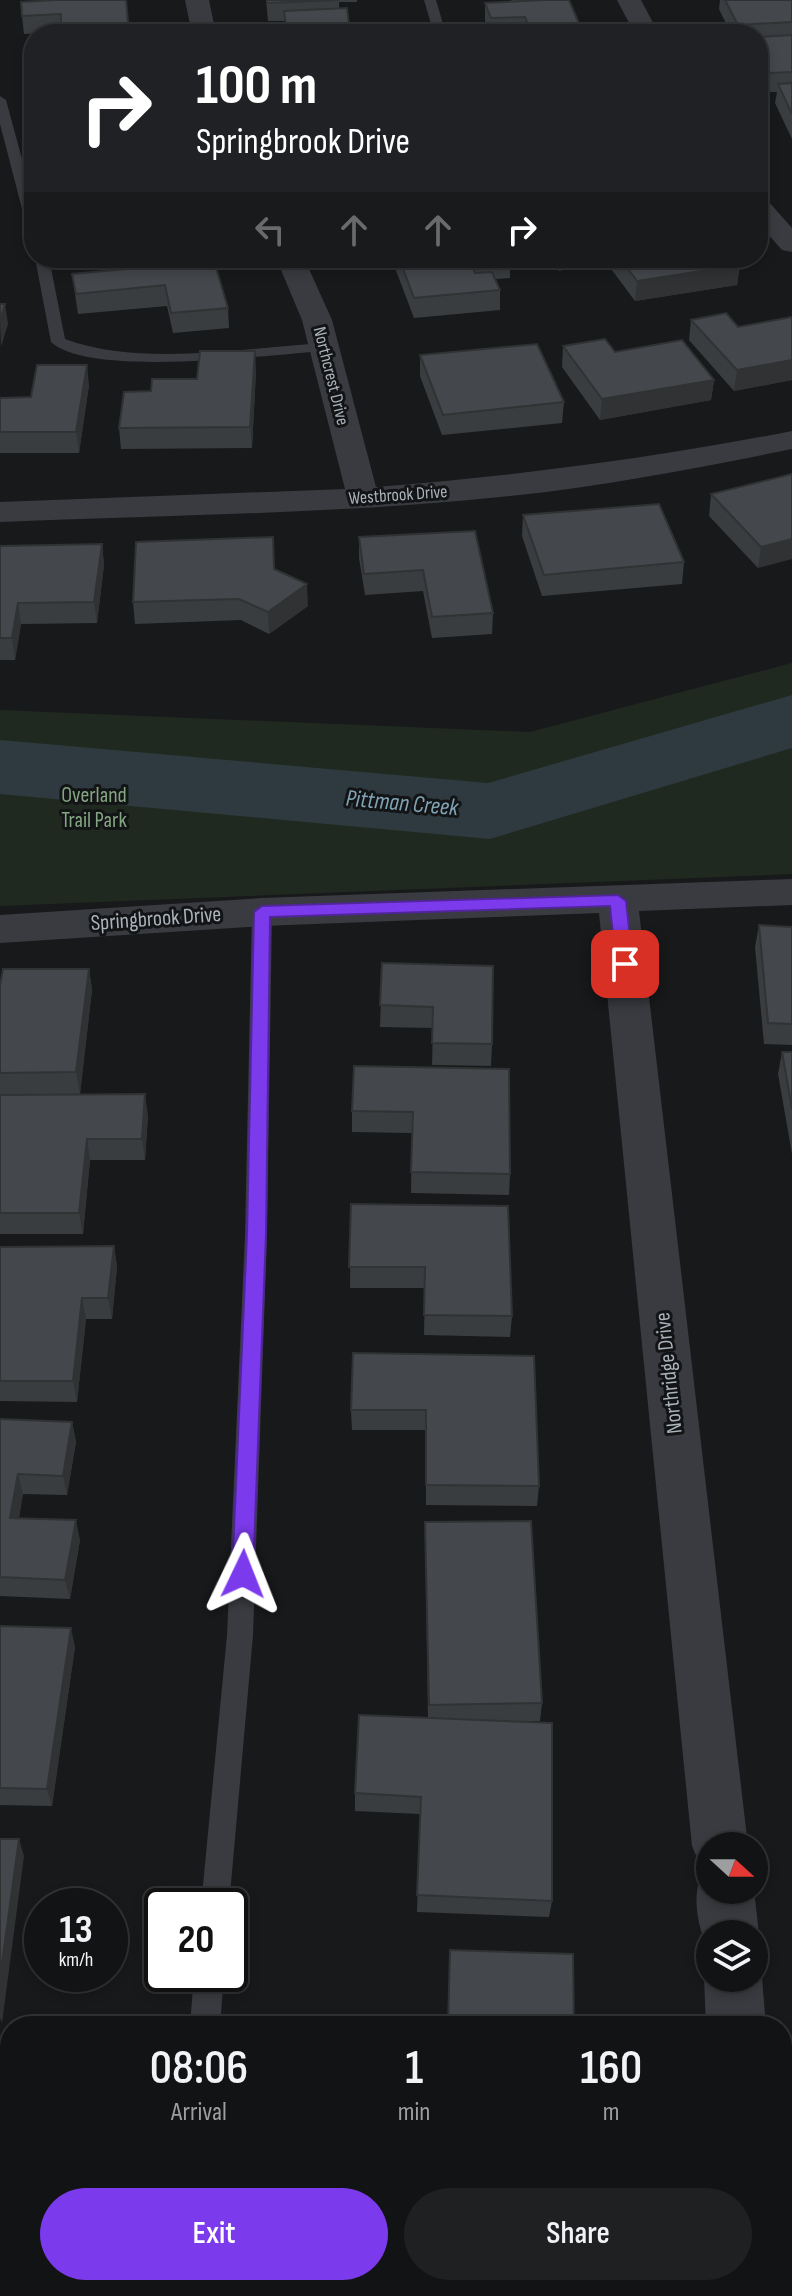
<!DOCTYPE html>
<style>
:root{--surface:#121314;--page:#1f2022;--text:#f1f3f6;--muted:#9c9ea0;--line:#313234;--accent:#7c3aed}
body{margin:0;font-family:"Sofia Sans Condensed",sans-serif;background:var(--page);color:var(--text);height:100vh;display:flex;flex-direction:column;font-size:30px;white-space:nowrap}
*{box-sizing:border-box;margin:0}
p{font-size:26px;color:var(--muted)}
.icon{flex:none;width:44px;height:44px;fill:none;stroke:currentColor;stroke-width:2;stroke-linecap:round;stroke-linejoin:round}
.map{position:relative;flex:1;overflow:hidden}
.drawer{position:absolute;left:0px;top:2016px;width:792px;height:280px;display:flex;flex-direction:column;background:var(--surface);border-radius:32px 32px 0 0;box-shadow:0 4px 12px #0003,0 0 0 2px var(--line)}
.drawer>*{flex:none}
.guide{position:absolute;left:24px;top:24px;width:744px;height:244px;border-radius:32px;box-shadow:0 4px 12px #0003,0 0 0 2px var(--line);background:#202124;color:#fff;overflow:hidden}
.needle{width:52px;rotate:111deg}
.controls{position:absolute;left:696px;top:1832px;display:grid;gap:16px}
.controls a{display:grid;place-items:center;width:72px;height:72px;border-radius:50%;background:var(--surface);box-shadow:0 4px 12px #0003,0 0 0 2px var(--line);font-size:40px}
.speed{position:absolute;left:24px;top:1888px;display:flex;gap:16px;font-size:40px;font-weight:700;text-align:center}
.speed>*{display:grid;place-content:center;width:104px;height:104px;border-radius:50%;background:var(--surface);box-shadow:0 4px 12px #0003,0 0 0 2px var(--line);line-height:1}
.speed small{font-size:20px;font-weight:400}
.speed .limit{border:4px solid #111;border-radius:12px;background:#fff;color:#111}
.pin{position:absolute;display:grid;place-items:center;width:68px;height:68px;color:#fff;margin:-34px;border-radius:16px;box-shadow:0 4px 12px #0006}
.me{position:absolute;width:88px;margin:-44px;rotate:2deg;stroke-linejoin:round;filter:drop-shadow(0 0 6px #0008)}
.turn{display:flex;align-items:center;gap:28px;height:168px;padding:0 40px;font-size:36px}
.turn .icon{width:104px;height:104px;stroke-width:2.5}
.turn b{display:block;font-size:56px;line-height:68px}
.lanes{display:flex;align-items:center;height:76px;padding:0 40px;background:#0003;justify-content:center;gap:40px;direction:ltr}
.lanes .off{opacity:.35}
.eta{display:flex;justify-content:space-evenly;align-items:center;height:136px;text-align:center}
.eta b{font-size:48px;font-weight:600;line-height:56px}
.primary-button{display:flex;gap:16px;margin-top:auto;padding:16px 40px}
.primary-button a{flex:1;height:92px;border-radius:48px;background:var(--accent);color:#fff;font-size:32px;font-weight:600;line-height:92px;text-align:center}
.primary-button a+a{background:var(--page);color:var(--text)}
.map>svg:first-child{display:block}
.green{fill:#202920}
.lines{fill:none;stroke-linecap:round;stroke-linejoin:round}
.river{fill:#2e3a3f;fill-rule:evenodd}
.service{fill:#393b40;fill-rule:evenodd}
.minor{fill:#393b40;fill-rule:evenodd}
.wall{fill:#3a3d40}
.shaded-wall{fill:#303234}
.building{fill:#44474b;stroke:#303234;stroke-width:2}
.route{fill:#7c3aed;stroke:#51269a;stroke-width:2}
.labels{text-anchor:middle;dominant-baseline:central;stroke-width:6;stroke-linejoin:round;paint-order:stroke}
.far-street-label{font-size:18px;fill:#aab2ba;stroke:#131416}
.park-label{font-size:22px;fill:#84a581;stroke:#131416}
.street-label{font-size:22px;fill:#aab2ba;stroke:#131416}
.water-label{font-size:24px;font-style:italic;fill:#81a4b5;stroke:#131416}
</style>
<div class="map">
<svg width="792" height="2296" viewBox="0 0 792 2296">
<rect width="100%" height="100%" fill="#18191b"/>
<path class="green" d="M792,663V874L0,906V710L530,732Z"/>
<g class="lines">
<path class="river" d="M792,695V748L490,839L0,794V740L488,783Z"/>
<path class="service" d="M424,0H436L446,34H434Z
M0,96L6,100L34,203V232L27,228L0,124Z
M35,258H49L65,339C140,367 245,348 324,343L331,347L324,351C268,355 90,378 51,342Z
M550,258H564L571,268L559,271Z
M262,905L272,912L267,1234L253,1635L229,1906H201L227,1635L245,1234L252,912Z
M194,1974H224L220,2026H190Z
M172,2286H204L203,2296H171Z"/>
<path class="minor" d="M185,0H209L216,34H192Z
M617,0H641L659,34H635Z
M758,199L768,201L792,228V252L782,250L758,223Z
M276,258H304L332,320L376,487C516,476 654,458 792,431V449C699,468 605,486 510,496C341,514 170,515 0,522V502L345,489L302,320Z
M792,879V905L639,911L748,1846H710V1890H754L759,1934L754,1946V1934H710V1955C699,1932 687,1887 708,1869L700,1865L692,1846L599,913L262,926L0,943V915L262,898Z
M754,1958L762,1978L766,2026H706L704,1978L710,1962V1978H754Z
M782,2271L789,2296H725L724,2286H782Z"/>
</g>
<path class="wall" d="M126,0L129,34H61V32L24,34L22,16Z
M266,0H357V2H339V9L350,34H286L285,21H268Z
M511,0H569L583,34H489L485,21V3L512,2Z
M720,0H792V139L775,103L777,92H767L758,76V34H731L719,9Z
M146,258H203L204,262L228,308L229,328L173,333L167,306L78,314L72,274L148,267Z
M395,258H510V278L496,279L500,290V310L414,318L395,268Z
M603,258H734L740,265L737,285L635,301Z
M792,317V380L734,391L689,340L691,320L738,327Z
M563,346L615,352L714,380L711,400L600,420L562,367Z
M420,355L564,402L562,423L442,435L420,376Z
M256,371L252,448L121,449L119,428L151,391L197,379Z
M89,385L79,453H0V398L31,397Z
M792,474L758,568L709,516L711,494Z
M523,515L684,562L682,584L542,596L522,536Z
M475,531L493,613L492,634L432,638L423,591L365,595L359,558V537Z
M102,544L104,565L97,623L21,624L15,660H0V546Z
M274,569L308,606L269,634L241,620L135,624L133,602Z
M759,925L792,927V1045L764,1044L755,947Z
M382,963L492,1044L491,1066L432,1065L433,1028L380,1027Z
M89,969L92,990L80,1094H0V985Z
M782,1052H792V1154L778,1074Z
M354,1066L510,1174L509,1195L411,1193L412,1133L352,1132V1111Z
M0,1095L148,1115L145,1160H90L83,1234H0Z
M351,1204L512,1316L510,1337L424,1335L425,1288H350Z
M114,1246L117,1267L112,1319H86L77,1402L0,1401V1247Z
M353,1353L539,1486L537,1506L426,1505V1430H352L351,1410Z
M0,1419L72,1422L76,1442L67,1495L23,1494L19,1518L80,1540L70,1599L0,1596Z
M425,1522L542,1703L540,1721H518L552,1901L549,1917L417,1912L420,1814L355,1811V1793L428,1718Z
M0,1626L75,1647L52,1806L0,1805Z
M0,2047L10,2048V2145H0Z
M340,2286H579V2296H341Z"/>
<path class="shaded-wall" d="M148,258H203L204,266L149,271Z
M740,265L737,285L635,301L637,281Z
M5,304L8,324L1,347L0,321Z
M255,351L256,371L252,448L250,427Z
M792,360V380L734,391L737,370Z
M87,365L89,385L79,453L76,432Z
M714,380L711,400L600,420L602,399Z
M792,539V559L758,568L761,547Z
M102,544L104,565L97,623L94,602Z
M307,584L308,606L269,634L268,612Z
M18,603L21,624L15,660L12,638Z
M89,969L92,990L80,1094L76,1072Z
M145,1094L148,1115L145,1160L142,1139Z
M87,1139L90,1160L83,1234L79,1213Z
M114,1246L117,1267L112,1319L108,1298Z
M82,1298L86,1319L77,1402L73,1381Z
M72,1422L76,1442L67,1495L63,1476Z
M18,1474L23,1494L15,1538L10,1518Z
M76,1520L80,1540L70,1599L65,1580Z
M71,1628L75,1647L52,1806L47,1789Z
M19,1839L24,1856L2,2023L0,2018V1978Z"/>
<path class="building" d="M56,0H126L129,33L61,34V14L22,16L21,2Z
M267,0H339L267,3Z
M544,0H569L583,33L532,34L525,17L491,18L485,3Z
M725,0H792V22L738,25Z
M347,8L350,34H287L284,11Z
M792,35V72L770,73L758,53V37Z
M792,83V114L778,84Z
M399,258H510L470,262L475,273L492,272L500,290L414,298Z
M620,258H734L740,265L637,281Z
M214,261L228,308L171,313L165,285L76,294L72,274Z
M0,304H5L0,321Z
M726,313L738,327L792,317V360L737,370L691,320Z
M605,339L615,352L682,340L714,380L602,399L563,346Z
M537,344L564,402L443,415L420,355Z
M200,351H255L250,427L119,428L124,392L151,391L152,379H197Z
M37,365H87L76,432H0V398L31,397Z
M792,474V539L761,547L711,494Z
M659,504L684,562L544,575L523,515Z
M475,531L493,613L432,617L423,570L364,574L359,537Z
M273,537L274,569L307,584L268,612L239,599L133,602L136,542Z
M102,544L94,602L18,603L12,638H0V546Z
M759,925L792,927V1024L768,1023Z
M382,963L493,966L492,1044L432,1043L433,1007L380,1005Z
M3,969H89L76,1072L0,1073V985Z
M782,1052H792V1109Z
M354,1066L509,1069L510,1174L411,1172L413,1112L352,1111Z
M145,1094L142,1139H87L79,1213H0V1095Z
M351,1204L508,1206L512,1316L424,1315L425,1267H349Z
M114,1246L108,1298H82L73,1381H0V1247Z
M353,1353L534,1356L539,1486L426,1485V1410H351Z
M0,1419L72,1422L63,1476L18,1474L10,1518L76,1520L65,1580L0,1577Z
M531,1521L542,1703L429,1705L425,1522Z
M0,1626L71,1628L47,1789L0,1788Z
M359,1715L552,1723V1901L417,1895L421,1797L355,1793Z
M0,1839H19L0,1978Z
M450,1950L573,1954L574,2026H448Z
M0,2047L10,2048V2131H0Z
M356,2286H579V2296H425V2290Z"/>
<path class="route" d="M618,895L626,901L633,964L625,969L616,964L610,906L270,917L266,1234L253,1574L250,1580L243,1583L235,1580L232,1574L247,1234L254,912L262,906Z"/>
<g class="labels">
<g class="far-street-label">
<text transform="translate(331 376) rotate(76)">Northcrest Drive</text>
<text transform="translate(398 495) rotate(-4)">Westbrook Drive</text>
</g>
<g class="park-label">
<text x="94" y="795">Overland<tspan x="94" dy="25">Trail Park</tspan></text>
</g>
<g class="street-label">
<text transform="translate(156 919) rotate(-4)">Springbrook Drive</text>
<text transform="translate(669 1373) rotate(-96)">Northridge Drive</text>
</g>
<g class="water-label">
<text transform="translate(402 803) rotate(5)">Pittman Creek</text>
</g>
</g>
</svg>
<div class="controls">
<a><svg class="needle" viewBox="-14 -14 28 28"><path d="M0-13l5 13h-10z" fill="#e53935"/><path d="M0 13l5-13h-10z" fill="#9c9ea0"/></svg></a>
<a><svg class="icon" aria-label="layers" viewBox="0 0 24 24"><path d="M12 4l9 5-9 5-9-5zM3 14l9 5 9-5"/></svg></a>
</div>
<div class="speed"><div>13<small>km/h</small></div><div class="limit">20</div></div>
<div class="pin" style="left:625px;top:964px;background:#d93025"><svg class="icon" aria-label="arrive" viewBox="0 0 24 24"><path d="M6 21V4h12l-3 4 3 4H6"/></svg></div>
<svg class="me" style="left:243px;top:1574px" viewBox="-20 -20 40 40"><path d="M0-17L14 15 0 8-14 15z" fill="#7c3aed" stroke="#fff" stroke-width="4"/></svg>
<div class="guide">
<div class="turn"><svg class="icon" aria-label="right" viewBox="0 0 24 24"><path d="M7 20v-9h11M14 6l5 5-5 5"/></svg><div><b>100 m</b>Springbrook Drive</div></div>
<div class="lanes"><svg class="icon off" aria-label="left" viewBox="0 0 24 24"><path d="M17 20v-9H6M10 6l-5 5 5 5"/></svg><svg class="icon off" aria-label="ahead" viewBox="0 0 24 24"><path d="M12 20V5M6 11l6-6 6 6"/></svg><svg class="icon off" aria-label="ahead" viewBox="0 0 24 24"><path d="M12 20V5M6 11l6-6 6 6"/></svg><svg class="icon" aria-label="right" viewBox="0 0 24 24"><path d="M7 20v-9h11M14 6l5 5-5 5"/></svg></div>
</div>
<section class="drawer">
<div class="eta">
<div><b>08:06</b><p>Arrival</p></div>
<div><b>1</b><p>min</p></div>
<div><b>160</b><p>m</p></div>
</div>
<div class="primary-button"><a>Exit</a><a>Share</a></div>
</section>
</div>
